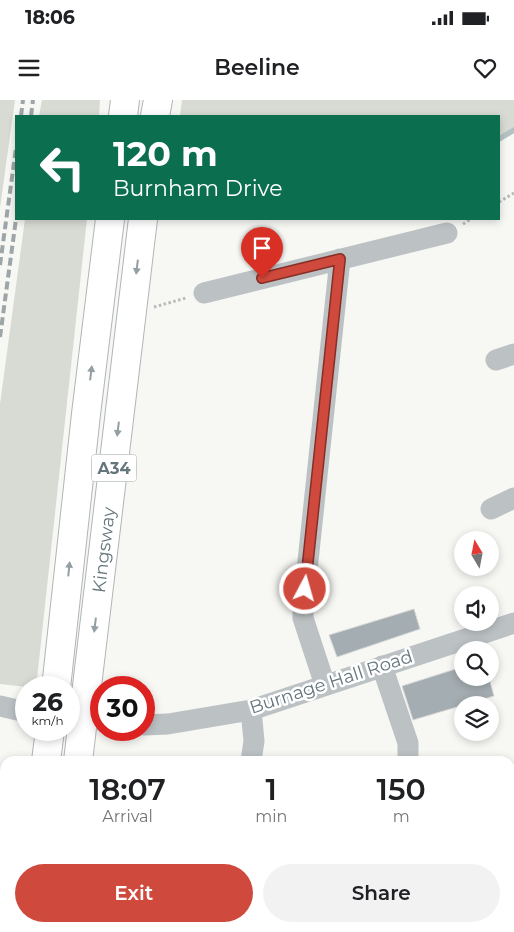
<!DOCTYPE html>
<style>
:root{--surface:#fff;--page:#f2f2f2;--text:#202124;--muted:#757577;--accent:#cf493c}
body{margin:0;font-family:Montserrat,sans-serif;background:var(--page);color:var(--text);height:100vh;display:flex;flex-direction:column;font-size:19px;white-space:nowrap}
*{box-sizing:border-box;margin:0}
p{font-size:16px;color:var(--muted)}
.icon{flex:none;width:28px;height:28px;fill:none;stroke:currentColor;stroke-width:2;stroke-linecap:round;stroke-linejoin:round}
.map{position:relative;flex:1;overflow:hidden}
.details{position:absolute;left:0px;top:656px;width:515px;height:176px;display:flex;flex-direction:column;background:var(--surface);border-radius:15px 15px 0 0;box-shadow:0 2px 8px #0003}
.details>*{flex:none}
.guide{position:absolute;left:15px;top:15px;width:485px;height:105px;border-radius:0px;box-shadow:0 2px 8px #0003;background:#0b6e4f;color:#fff;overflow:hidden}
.needle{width:32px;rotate:350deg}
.controls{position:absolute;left:454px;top:431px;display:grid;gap:10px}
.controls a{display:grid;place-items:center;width:45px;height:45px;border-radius:50%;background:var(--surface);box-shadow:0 2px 8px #0003;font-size:25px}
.speed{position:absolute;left:15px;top:576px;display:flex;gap:10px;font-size:25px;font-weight:700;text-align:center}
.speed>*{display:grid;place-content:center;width:65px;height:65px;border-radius:50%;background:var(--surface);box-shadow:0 2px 8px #0003;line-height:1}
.speed small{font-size:12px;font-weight:400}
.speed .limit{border:8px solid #d22;background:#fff;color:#111}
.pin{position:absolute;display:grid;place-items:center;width:42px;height:42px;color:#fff;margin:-51px -21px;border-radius:50% 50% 50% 0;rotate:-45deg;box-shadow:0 0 5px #0007}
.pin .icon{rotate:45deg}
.me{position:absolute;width:55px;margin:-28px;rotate:6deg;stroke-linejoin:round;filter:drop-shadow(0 0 4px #0008)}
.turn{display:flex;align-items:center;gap:18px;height:105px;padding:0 15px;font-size:22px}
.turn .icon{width:65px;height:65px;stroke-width:2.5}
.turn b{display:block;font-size:35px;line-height:42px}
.eta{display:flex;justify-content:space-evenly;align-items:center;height:85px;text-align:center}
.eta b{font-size:30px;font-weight:600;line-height:35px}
.cta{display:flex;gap:10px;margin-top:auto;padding:10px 15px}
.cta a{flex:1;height:58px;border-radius:30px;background:var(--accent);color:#fff;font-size:20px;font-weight:600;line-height:58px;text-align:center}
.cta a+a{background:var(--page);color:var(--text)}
.status{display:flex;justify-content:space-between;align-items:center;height:35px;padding:0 25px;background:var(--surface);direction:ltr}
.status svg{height:14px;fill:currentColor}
header{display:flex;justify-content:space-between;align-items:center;height:65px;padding:0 15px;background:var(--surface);font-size:22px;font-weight:600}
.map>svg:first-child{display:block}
.green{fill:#d8dbd4}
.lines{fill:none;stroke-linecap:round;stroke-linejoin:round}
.stream{stroke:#b5c2c4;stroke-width:5.5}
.building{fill:#a4adb1;stroke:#d9d8d7}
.trunk-casing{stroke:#b0b5b7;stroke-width:30}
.path{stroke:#b7bbbc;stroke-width:3;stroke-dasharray:2.5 2.5;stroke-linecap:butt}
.minor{stroke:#bcc2c4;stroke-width:21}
.trunk{stroke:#fff;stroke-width:28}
.rail{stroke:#9da5a8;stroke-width:4;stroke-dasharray:8 4;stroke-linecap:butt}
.oneway{fill:#939fa3}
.route-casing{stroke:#872f27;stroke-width:12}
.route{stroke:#cf493c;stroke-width:9}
.labels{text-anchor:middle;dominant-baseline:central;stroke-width:5;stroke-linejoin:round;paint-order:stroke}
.shield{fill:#fff;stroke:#939fa3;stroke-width:1}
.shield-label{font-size:16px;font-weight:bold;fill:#65767c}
.street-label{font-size:18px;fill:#65767c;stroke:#fff}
</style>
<div class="status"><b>18:06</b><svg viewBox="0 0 49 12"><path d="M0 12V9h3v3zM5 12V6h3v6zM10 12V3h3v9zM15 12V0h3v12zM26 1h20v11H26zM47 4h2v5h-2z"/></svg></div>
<header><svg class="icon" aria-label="menu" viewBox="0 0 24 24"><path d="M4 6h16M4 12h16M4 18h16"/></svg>Beeline<svg class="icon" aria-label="heart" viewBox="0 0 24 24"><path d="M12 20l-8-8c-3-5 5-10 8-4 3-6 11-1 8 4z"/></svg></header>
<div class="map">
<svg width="514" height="832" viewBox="0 0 514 832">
<rect width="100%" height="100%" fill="#f7f7f4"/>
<path class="green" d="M0,0H15L0,108Z
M42,0H100L99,16H39Z
M182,0H514V30L499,39V16H180Z
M25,119H87L36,588L0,584V304Z"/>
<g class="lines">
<path class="stream" d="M499,39L514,30"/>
</g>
<path class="building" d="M414,509L420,529L337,557L329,535Z
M462,567V578H489L494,596L413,620L402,586Z"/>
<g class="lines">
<defs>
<path id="trunk" d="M123,16L125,0
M155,16L158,0
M56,588L86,314L110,119
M46,661L50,630
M78,661L143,119
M23,832L24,828
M52,832L53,828"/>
</defs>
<use href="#trunk" class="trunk-casing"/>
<path class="path" d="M499,102L514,93
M463,124L471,119
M154,207L186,198"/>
<path class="minor" d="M204,193L447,133
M496,260L514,254
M491,409L514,398
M382,566L408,643V661
M325,585L303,518V508L340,159
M0,606L26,612
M251,610L254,641L251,661
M84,618L101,620
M144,625L168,624L251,610L514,523
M232,832V828
M391,832V828"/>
<use href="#trunk" class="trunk"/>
<path class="rail" d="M21,16L23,0
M31,16L33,0
M0,165L16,48
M0,237L16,119"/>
</g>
<defs><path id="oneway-solid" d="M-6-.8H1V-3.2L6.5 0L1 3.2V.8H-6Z" transform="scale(1.25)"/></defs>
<g class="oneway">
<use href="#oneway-solid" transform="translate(137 167) rotate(97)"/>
<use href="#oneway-solid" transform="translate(91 273) rotate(-83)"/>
<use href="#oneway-solid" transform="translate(118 329) rotate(97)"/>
<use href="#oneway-solid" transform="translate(69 469) rotate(-84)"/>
<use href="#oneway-solid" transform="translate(95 525) rotate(97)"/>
</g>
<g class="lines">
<defs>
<path id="route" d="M262,178L340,159L305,489"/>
</defs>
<use href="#route" class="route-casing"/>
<use href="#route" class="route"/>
</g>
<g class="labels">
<rect class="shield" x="91.5" y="354.5" width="45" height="27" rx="4"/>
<g class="shield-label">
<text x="114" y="368">A34</text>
</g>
<g class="street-label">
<text transform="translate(104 450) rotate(-83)">Kingsway</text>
<text transform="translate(331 582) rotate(-18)">Burnage Hall Road</text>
</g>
</g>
</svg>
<div class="controls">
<a><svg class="needle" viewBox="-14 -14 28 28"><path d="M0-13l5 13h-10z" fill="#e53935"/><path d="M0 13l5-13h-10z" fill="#757577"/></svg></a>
<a><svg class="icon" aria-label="sound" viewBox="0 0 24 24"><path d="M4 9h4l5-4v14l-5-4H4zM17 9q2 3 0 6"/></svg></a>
<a><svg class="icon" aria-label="search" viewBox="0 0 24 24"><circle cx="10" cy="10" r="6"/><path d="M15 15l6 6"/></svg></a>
<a><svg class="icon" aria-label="layers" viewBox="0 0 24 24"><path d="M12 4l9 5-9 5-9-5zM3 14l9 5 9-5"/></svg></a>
</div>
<div class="speed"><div>26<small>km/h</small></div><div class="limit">30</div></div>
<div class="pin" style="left:262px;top:178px;background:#d93025"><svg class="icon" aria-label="arrive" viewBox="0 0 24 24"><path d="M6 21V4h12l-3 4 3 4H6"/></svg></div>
<svg class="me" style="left:305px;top:489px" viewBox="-20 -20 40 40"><circle r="17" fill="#cf493c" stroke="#fff" stroke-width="3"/><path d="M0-11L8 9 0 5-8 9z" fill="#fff"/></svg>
<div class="guide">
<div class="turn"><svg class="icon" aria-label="left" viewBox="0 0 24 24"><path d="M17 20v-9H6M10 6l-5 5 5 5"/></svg><div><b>120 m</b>Burnham Drive</div></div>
</div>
<section class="details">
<div class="eta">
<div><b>18:07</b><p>Arrival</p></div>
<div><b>1</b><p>min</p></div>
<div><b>150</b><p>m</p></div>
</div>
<div class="cta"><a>Exit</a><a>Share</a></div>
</section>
</div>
